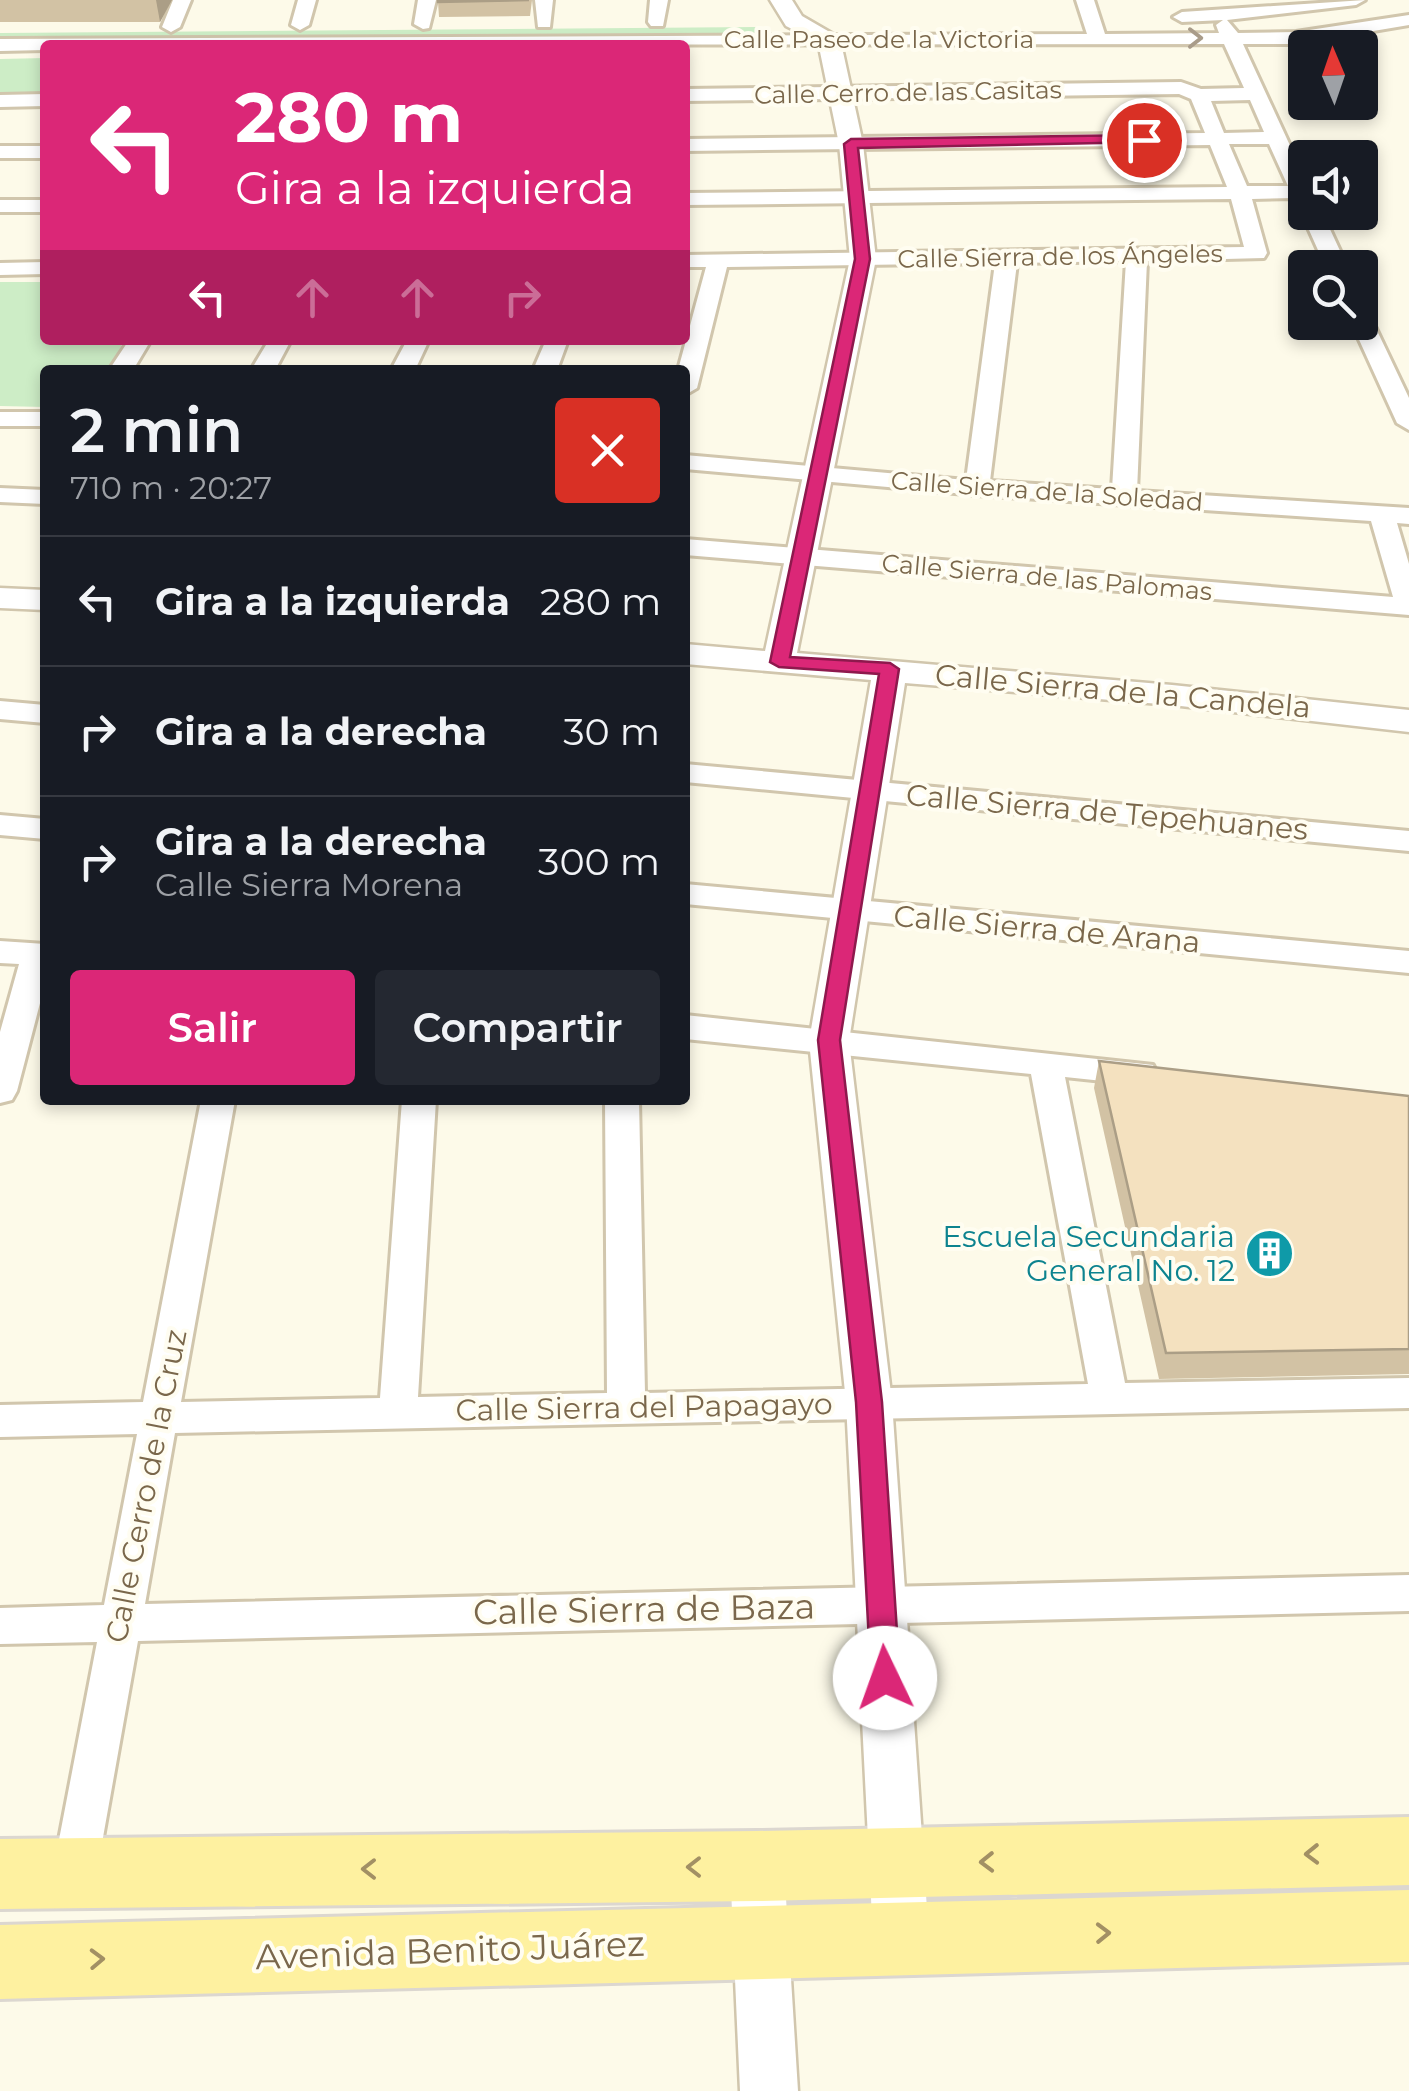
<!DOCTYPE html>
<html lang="es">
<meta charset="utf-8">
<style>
:root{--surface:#171b24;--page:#242831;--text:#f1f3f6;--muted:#9ea1a6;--line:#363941;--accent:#db2777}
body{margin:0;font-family:Montserrat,sans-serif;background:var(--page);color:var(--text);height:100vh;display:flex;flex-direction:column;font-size:38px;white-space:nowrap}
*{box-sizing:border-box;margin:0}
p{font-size:32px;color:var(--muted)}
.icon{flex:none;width:55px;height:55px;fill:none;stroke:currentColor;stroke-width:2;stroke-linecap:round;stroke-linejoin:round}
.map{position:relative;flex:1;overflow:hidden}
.drawer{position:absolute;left:40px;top:365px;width:650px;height:740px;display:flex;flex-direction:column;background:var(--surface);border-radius:10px;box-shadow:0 5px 15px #0003}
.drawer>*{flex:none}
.guide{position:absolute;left:40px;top:40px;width:650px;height:305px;border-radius:10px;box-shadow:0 5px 15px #0003;background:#db2777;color:#fff;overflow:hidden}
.needle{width:65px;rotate:358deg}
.tools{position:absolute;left:1288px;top:30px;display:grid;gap:20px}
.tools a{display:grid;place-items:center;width:90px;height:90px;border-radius:10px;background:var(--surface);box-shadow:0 5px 15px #0003;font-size:50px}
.pin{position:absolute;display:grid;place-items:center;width:85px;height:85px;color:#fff;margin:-42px;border:5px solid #fff;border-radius:50%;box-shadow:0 2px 10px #0007}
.me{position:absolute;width:110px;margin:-55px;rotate:357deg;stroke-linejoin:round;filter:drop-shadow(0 0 8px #0008)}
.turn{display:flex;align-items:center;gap:35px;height:210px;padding:0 30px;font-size:45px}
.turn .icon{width:130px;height:130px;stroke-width:2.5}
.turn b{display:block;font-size:70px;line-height:85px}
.lanes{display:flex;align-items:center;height:95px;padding:0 30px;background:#0003;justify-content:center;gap:50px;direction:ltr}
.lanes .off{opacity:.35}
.round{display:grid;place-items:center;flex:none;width:105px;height:105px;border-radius:10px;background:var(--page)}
.summary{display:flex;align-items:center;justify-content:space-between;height:170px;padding:0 30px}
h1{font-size:60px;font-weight:600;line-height:75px}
.button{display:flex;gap:20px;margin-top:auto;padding:20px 30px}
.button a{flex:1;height:115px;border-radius:10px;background:var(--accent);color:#fff;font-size:40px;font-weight:600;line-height:115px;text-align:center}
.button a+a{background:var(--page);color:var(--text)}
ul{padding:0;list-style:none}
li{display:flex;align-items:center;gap:30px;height:130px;padding:0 30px;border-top:2px solid var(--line)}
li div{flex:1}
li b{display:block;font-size:38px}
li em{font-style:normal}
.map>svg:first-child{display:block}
.green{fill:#cdedc6}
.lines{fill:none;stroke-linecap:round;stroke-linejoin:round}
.minor-casing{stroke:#d1c6ad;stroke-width:6}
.tertiary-casing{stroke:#d1c6ad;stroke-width:5}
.primary-casing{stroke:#dcd7d0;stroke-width:6}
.minor{fill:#fff;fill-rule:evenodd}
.tertiary{fill:#fff;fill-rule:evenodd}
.primary{fill:#fef1a0;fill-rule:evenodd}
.wall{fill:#d2c2a4}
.shaded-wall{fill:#ab9e86}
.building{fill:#f4e1bf;stroke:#ab9e86;stroke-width:2.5}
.oneway{stroke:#a99c8a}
.oneway2{stroke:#a29064}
.route{fill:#db2777;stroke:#8e194d;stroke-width:2.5}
.labels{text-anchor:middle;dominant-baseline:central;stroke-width:8;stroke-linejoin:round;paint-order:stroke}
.far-street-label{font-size:25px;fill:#7a674b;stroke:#fffdf1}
.street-label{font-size:30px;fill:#7a674b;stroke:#fffdf1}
.culture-label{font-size:30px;fill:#0d838f;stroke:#fffdf1;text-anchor:end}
.near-street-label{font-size:35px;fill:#7a674b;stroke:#fffdf1}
</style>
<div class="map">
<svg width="1409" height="2091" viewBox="0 0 1409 2091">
<rect width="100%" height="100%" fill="#fdfae9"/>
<path class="green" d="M756,27L763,34L0,39V33Z
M45,58V81L40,93L0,94V59Z
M0,282H45V340H124L110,370H45V407L0,406Z"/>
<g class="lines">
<defs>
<path id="minor" d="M173,0H191L180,27L171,32L162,27Z
M298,0H316L309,25L300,30L291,25Z
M418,0H436L429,28L423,29L414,24Z
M535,0H553L550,27H538Z
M650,0H668L663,26H651L648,22Z
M1076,0H1094L1105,34L1219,33L1216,25L1223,20L1182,22L1173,17L1182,12L1365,0L1356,5L1227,20L1238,33L1296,32L1409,15V25L1296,44H1243L1305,178V206L1294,198L1252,199L1267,253L1264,258L1147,261L1137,491L1409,508V524L1397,523L1409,564V615L685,555V539L1393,597L1371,521L977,495L685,469V455L966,480L995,263L727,267L697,388L685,395V370H678L706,267H685V255L1244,247L1231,199L685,205V193L1227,187L1210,145L685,151V139L1205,133L1191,99L1179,94L685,101V89L1181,82L1201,89L1244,88L1224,44L45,45V50L0,51V39L1087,34ZM1250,100L1264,132L1224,133L1211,101ZM1229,144H1269L1288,186H1247ZM1126,261L1112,489L990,481L1017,263Z
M45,94V106L0,107V95Z
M0,146H45V158H0Z
M0,200H45V212H0Z
M1305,207V212H1322L1348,268H1326L1301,212Z
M45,262V274L0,275V263Z
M1360,311L1371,318L1409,398V430L1397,423L1351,322H1360Z
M129,340H151L133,370H109Z
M269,340H291L275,370H251Z
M407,340H429L415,370H391Z
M546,340H568L557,370H533Z
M0,412H45V426H0Z
M0,488L45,490V504L0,502Z
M0,701L45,705V723L0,719Z
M685,764L1409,831V851L685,782Z
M0,815L45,819V839L0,835Z
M685,884L1409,951V973L685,904Z
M0,941L45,944V984L17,1091L12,1100L0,1103V1032L19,964L0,963Z
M685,1015L1153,1065L1157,1073L1153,1081L1141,1085L1065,1077L1125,1383L1409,1378V1408L175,1433L145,1604L1409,1575V1611L138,1641L97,1871L91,1886L75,1893L59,1886L53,1871L97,1642L0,1644V1608L104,1605L137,1434L0,1437V1405L143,1402L201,1100H235L181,1402L380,1398L402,1100H436L418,1397L607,1393L605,1100H639L645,1393L1088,1384L1031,1074L685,1039Z"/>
<path id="tertiary" d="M770,0H792L802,16L840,38L863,144L876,259L797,653L1172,685L1409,710V732L1172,705L905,683L849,1041L892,1402L929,1938L921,1958L901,1966L881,1958L873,1938L846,1402L809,1041L871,680L685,664V644L765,651L850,259L839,144L818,42L786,26Z
M0,588L45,590V610L0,608Z
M757,1840L776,1847L784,1866L798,2091H740L730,1866L738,1847Z"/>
<path id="primary" d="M1409,1817V1885L757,1901L0,1909V1839L757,1831Z
M1409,1890V1962L0,1999V1925Z"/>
</defs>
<use href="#minor" class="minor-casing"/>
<use href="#tertiary" class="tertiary-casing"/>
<use href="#primary" class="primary-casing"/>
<use href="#minor" class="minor"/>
<use href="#tertiary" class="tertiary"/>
<use href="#primary" class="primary"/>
</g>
<path class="wall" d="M0,0H172L160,22H0Z
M532,0L530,16L439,17L438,2Z
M1099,1061L1409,1096V1374L1159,1379L1094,1088Z"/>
<path class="shaded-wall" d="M156,0H172L160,22Z"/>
<path class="building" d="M438,0H529L438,2Z
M1099,1061L1409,1096V1349L1166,1353Z"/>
<defs><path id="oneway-chevron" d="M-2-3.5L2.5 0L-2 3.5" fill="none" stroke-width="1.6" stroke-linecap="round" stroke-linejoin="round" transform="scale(2.5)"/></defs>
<use class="oneway" href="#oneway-chevron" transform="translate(1195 38)"/>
<g class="oneway2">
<use href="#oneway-chevron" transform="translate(1312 1854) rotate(179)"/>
<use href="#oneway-chevron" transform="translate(987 1862) rotate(179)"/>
<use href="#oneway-chevron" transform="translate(694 1867) rotate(180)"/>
<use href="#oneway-chevron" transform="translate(369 1869) rotate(180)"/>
<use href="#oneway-chevron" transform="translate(1103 1933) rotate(-1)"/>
<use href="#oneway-chevron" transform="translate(97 1959) rotate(-2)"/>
</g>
<path class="route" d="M1144,135L1148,137V142L858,148L870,259L790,657L890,663L899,669L840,1040L882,1402L900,1678L895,1687L885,1691L875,1687L871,1678L856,1402L818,1040L879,674L779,667L770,662L855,259L844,144L851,139Z"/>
<defs>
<symbol id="building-disc" viewBox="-11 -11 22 22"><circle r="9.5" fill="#0f9aa8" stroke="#fffdf1"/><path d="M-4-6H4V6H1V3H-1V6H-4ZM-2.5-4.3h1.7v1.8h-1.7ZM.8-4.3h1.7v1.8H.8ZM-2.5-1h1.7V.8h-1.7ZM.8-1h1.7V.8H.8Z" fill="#fff"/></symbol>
</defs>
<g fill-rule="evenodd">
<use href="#building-disc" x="1242" y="1226" width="55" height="55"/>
</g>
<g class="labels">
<g class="far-street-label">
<text x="879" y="39">Calle Paseo de la Victoria</text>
<text transform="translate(908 92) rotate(-1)">Calle Cerro de las Casitas</text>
<text transform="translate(1060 256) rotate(-1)">Calle Sierra de los Ángeles</text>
<text transform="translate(1047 491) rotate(4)">Calle Sierra de la Soledad</text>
<text transform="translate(1047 577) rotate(5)">Calle Sierra de las Palomas</text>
</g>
<g class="street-label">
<text transform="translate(1123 691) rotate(5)">Calle Sierra de la Candela</text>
<text transform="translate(1107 812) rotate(5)">Calle Sierra de Tepehuanes</text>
<text transform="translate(1047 929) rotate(5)">Calle Sierra de Arana</text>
<text transform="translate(644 1407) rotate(-1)">Calle Sierra del Papagayo</text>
<text transform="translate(146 1486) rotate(-79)">Calle Cerro de la Cruz</text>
</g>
<g class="culture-label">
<text x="1235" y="1236">Escuela Secundaria<tspan x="1235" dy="34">General No. 12</tspan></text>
</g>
<g class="near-street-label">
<text transform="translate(644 1609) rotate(-1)">Calle Sierra de Baza</text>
<text transform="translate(450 1950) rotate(-2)">Avenida Benito Juárez</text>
</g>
</g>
</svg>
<div class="tools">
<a><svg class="needle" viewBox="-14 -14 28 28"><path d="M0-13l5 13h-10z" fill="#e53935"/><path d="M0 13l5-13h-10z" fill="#9ea1a6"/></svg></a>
<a><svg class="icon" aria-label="sound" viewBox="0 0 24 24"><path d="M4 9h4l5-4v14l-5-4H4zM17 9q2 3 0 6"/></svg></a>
<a><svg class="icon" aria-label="search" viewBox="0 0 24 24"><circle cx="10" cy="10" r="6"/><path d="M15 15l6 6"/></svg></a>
</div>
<div class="pin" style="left:1144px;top:140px;background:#d93025"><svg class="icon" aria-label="arrive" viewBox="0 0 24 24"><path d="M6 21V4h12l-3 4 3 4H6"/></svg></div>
<svg class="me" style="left:885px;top:1678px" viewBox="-20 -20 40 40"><circle r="19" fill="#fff"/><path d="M0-13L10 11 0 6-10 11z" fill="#db2777"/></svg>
<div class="guide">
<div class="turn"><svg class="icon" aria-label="left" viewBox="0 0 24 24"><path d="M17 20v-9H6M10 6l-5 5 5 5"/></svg><div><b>280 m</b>Gira a la izquierda</div></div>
<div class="lanes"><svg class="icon" aria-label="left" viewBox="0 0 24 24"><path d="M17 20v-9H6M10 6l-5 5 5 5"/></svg><svg class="icon off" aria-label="ahead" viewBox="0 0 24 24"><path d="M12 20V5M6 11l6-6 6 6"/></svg><svg class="icon off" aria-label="ahead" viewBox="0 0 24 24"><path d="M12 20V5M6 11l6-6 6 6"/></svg><svg class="icon off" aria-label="right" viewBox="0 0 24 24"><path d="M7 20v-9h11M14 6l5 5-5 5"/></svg></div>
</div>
<section class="drawer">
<div class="summary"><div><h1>2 min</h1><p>710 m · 20:27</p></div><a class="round" style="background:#d93025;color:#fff"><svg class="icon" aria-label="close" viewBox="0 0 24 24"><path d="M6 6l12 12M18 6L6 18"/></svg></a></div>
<ul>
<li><svg class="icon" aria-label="left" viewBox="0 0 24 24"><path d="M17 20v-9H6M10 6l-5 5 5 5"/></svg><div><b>Gira a la izquierda</b></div><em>280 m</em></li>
<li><svg class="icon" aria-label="right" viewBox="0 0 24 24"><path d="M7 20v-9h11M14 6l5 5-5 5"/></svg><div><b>Gira a la derecha</b></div><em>30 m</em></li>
<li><svg class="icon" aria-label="right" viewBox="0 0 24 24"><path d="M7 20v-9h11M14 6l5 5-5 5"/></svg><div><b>Gira a la derecha</b><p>Calle Sierra Morena</p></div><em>300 m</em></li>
</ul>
<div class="button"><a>Salir</a><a>Compartir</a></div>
</section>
</div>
